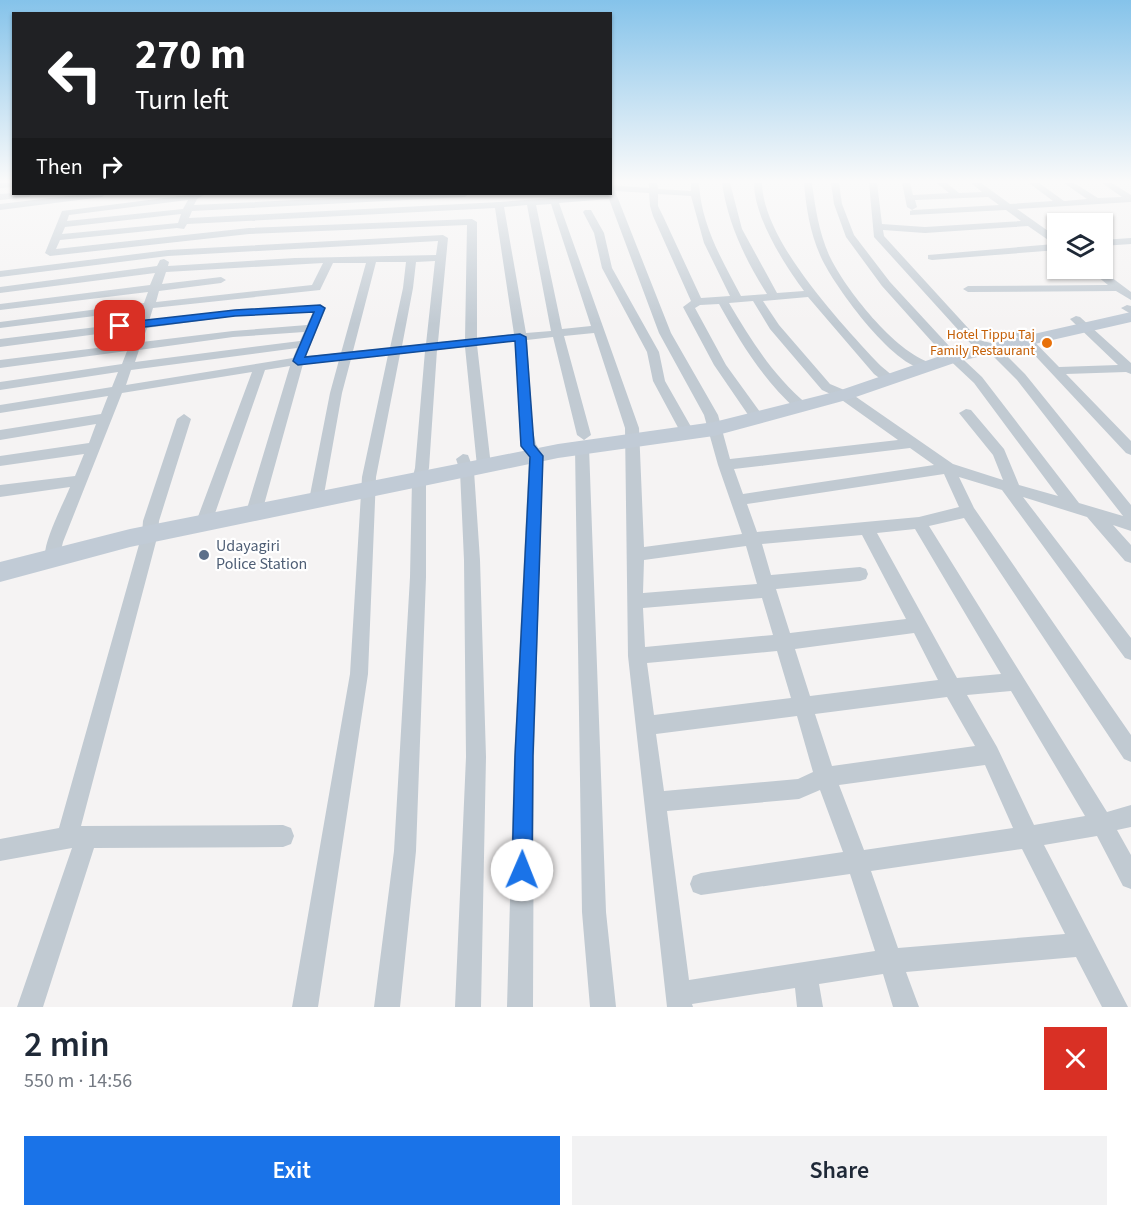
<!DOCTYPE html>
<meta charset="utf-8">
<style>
:root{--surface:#fff;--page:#f2f2f3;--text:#1f2937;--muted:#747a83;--accent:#1a73e8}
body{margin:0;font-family:"Source Sans 3",sans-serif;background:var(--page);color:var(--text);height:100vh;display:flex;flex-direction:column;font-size:22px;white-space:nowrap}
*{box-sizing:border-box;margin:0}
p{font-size:20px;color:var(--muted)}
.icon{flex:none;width:33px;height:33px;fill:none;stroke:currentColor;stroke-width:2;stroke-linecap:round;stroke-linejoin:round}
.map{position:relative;height:1007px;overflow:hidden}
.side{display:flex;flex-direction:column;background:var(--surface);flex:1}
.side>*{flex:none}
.top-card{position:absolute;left:12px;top:12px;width:600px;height:183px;border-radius:0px;box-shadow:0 2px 4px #0004;background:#202124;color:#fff;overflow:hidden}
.buttons{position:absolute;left:1047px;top:213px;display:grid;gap:12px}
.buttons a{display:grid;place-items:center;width:66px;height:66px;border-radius:0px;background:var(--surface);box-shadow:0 2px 4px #0004;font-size:30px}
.pin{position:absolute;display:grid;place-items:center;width:51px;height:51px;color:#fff;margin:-26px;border-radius:12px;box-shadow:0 3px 9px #0006}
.me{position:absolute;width:66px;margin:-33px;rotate:1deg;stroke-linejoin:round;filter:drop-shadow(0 0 4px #0008)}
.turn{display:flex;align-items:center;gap:21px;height:126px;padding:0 24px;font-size:27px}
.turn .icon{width:78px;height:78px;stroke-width:2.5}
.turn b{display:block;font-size:42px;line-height:51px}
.then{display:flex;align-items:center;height:57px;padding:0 24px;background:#0003;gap:12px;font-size:22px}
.round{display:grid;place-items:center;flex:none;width:63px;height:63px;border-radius:0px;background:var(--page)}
.headline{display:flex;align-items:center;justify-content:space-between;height:102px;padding:0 24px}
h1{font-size:36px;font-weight:600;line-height:45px}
.primary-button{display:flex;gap:12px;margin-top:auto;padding:12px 24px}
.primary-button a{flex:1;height:69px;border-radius:0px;background:var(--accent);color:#fff;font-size:24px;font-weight:600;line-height:69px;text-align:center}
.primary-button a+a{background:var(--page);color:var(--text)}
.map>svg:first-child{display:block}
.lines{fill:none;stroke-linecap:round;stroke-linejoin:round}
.street{fill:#c1cad2;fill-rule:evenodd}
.secondary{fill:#c1cbd6;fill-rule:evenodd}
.route{fill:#1a73e8;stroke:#114b97;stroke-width:1.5}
.food-dot{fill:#e8710a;stroke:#fff;stroke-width:2}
.service-dot{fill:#5c6f8a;stroke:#fff;stroke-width:2}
.labels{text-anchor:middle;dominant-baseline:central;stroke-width:4.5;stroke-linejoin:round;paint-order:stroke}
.far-food-label{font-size:14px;fill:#c56008;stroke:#fff;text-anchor:end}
.service-label{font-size:16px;fill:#4e5e75;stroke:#fff;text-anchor:start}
</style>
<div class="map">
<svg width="1131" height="1007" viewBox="0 0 1131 1007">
<rect width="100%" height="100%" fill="#f5f3f3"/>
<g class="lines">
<path class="street" d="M0,183H14V187L0,188Z
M649,183H657L658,189L691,191V183H699C701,225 722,260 741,296L767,294C745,259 728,224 722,183H730L742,229L777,293L804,291C784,264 754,217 754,183H762C763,240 839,321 876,361C882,368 891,373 896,380L894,383H886L874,374L808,297L763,301L779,325L830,384L849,392L953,464L1003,480L993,455L959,413L966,409L971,410L1004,449L1019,485L1058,496L974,383L942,353L882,286L846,237L834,204L831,183H839L842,204L854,235L890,282L950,347L982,377L1079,503L1123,516L1017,380L987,350L971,344L874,237L869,183H877L882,224L925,227L1021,221L1006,210L910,215V211L913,210L999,205L988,197L915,200L917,207L912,210L907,207L902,183H910L913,195L949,193L937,183H947L959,193L982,192L971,183H981L1010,204L1053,201L1029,183H1039L1064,201L1087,199L1064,183H1074L1098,198L1122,197L1102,183H1112L1131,195V202L1017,209L1058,238V250L932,260L928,259V255L1054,244L1028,226L925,233L883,230L884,236L979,340L995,344L1025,374L1131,505V531L1113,525L1131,545V563L1125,561L1087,517L1023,497L1131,638V660L1125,658L1002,490L959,477L974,508L1131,735V762L1124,759L964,518L929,526L1107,812L1131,805V827L1117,830L1131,855V889L1123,886L1097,836L1044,845L1128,1007H1102L1076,957L906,972L919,1007H893L883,974L819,984L823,1007H797L795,988L692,1004L693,1007H667L628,656L625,428L594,333L564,336L591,435L584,440L577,435L553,337L527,340L533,431L536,444L543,456L534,757L533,1007H507L514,757L529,457L522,444L520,431L515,341L477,345L491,466L484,471L477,466L465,347L437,350L429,468L426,480V577L416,851L400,1007H374L394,851L410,577L412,480L415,468L425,351L400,354L376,477L368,674L318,1007H292L350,674L362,477L388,355L351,359L342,393L323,500L321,504H311L309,500L330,393L339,360L303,364L262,512L259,516H249L246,512L290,366L265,370L212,522L209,526H199L196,522L252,372L122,393L63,542L58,563L52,565L46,563C39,548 64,503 70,487L0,497V485L75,476L84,454L0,466V456L89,443L96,424L0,440V430L101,414L108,396L0,413V405L112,387L118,372L0,390V382L122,364L127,351L0,368V360L129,344L135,329L0,347V339L137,322L142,310L0,328V322L144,303L148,292L0,310V304L150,285L155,273L0,293V287L157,266L160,260L164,259L169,262L168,266L295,258L436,255L438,241L168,256L0,277V271L168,250L443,235L448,238L438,342L465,340L467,225L249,234L50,256L45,253L62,211L196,194L204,195L197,199L194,205L423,194H469L465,197L192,211L189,218L499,202L610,194V185L649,188ZM615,191L649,193L650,206L653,216L691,301L683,307L714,365L753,422L758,424L765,419L726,365L695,308L700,305L719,304C741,343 763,380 797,410H807L809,407L807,404C773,376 751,340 729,303L753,301L770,329L822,390L839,398L898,440L730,459L718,415L671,333ZM658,194L691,196L704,243L730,296L701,298L663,216L658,206ZM609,199L659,333L704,415L718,465L742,534L644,547L639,428L559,203ZM188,200L183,209L67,221L69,215ZM551,204L591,326L562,329L536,205ZM527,205L551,331L526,333L504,207ZM495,208L514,334L477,338V222L472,219L249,228L56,249L60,240L177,228L184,229L187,224ZM181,214L178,223L62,234L65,227ZM435,261L426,344L402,346L413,288L416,262ZM376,262H406L403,288L390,348L353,351ZM323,263L312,285L156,302L159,291L221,283L226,280L221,277L162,284L166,272ZM333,263H366L341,353L306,356L326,308L320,305L235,310L149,321L153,308L320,290ZM313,312L307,325L233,331L142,342L147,328L235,316ZM304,332L300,341L135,362L139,350L233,337ZM297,348L293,358L126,385L131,370ZM910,448L934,465L743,494L734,469ZM944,474L959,507L919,517L757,532L747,504ZM915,529L1001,674L957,678L877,533ZM862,535L906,619L790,633L776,589L860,581L866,579L868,574L866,569L860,567L771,575L762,544ZM746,546L757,584L643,593L644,560ZM762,598L773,635L645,647L643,608ZM914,633L938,680L810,696L795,649ZM777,651L791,698L654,715L647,663ZM1011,691L1085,816L1034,825L997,747L967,695ZM947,697L975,746L832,766L815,714ZM797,716L813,772L798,779L664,791L656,734ZM985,765L1013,828L864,850L839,785ZM820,790L843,852L701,873L693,876L690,884L693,892L701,895L850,874L875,951L689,980L667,811L799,799ZM1022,849L1065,934L898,948L871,871Z
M804,183H812C815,207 819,232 829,255C845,289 895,352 931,363V369C899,377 831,282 820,255C810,232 806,207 804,183Z
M14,193V194H33L29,197L0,200V194Z
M85,194H106L102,197L0,210V204Z
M585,210H591L604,233L612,268L659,352L665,381L694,432L692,435H682L653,381L647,352L602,268L594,233L583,212Z
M1131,238V244L1102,246V240Z
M1087,268H1099L1131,292V300L1116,291L968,292L963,289L968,286L1108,285Z
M1127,305L1131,306V314L1121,308Z
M1076,316L1080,317L1131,363V374L1126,372L1066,374L1131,441V455L1126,453L1013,332L1019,329L1023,330L1059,367L1118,365L1072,321L1070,319Z
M184,414L191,419L159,521L158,534L81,826L283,825L291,828L294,836L291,844L283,847L94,848L43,1007H17L72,848L0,861V839L59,828L142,534L143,521L177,419Z
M582,442L589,447L606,912L616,1007H590L582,912L575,447Z
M463,454L468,455L474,471L480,560L486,757L481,1007H455L466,757L464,560L460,471L456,459Z"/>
<path class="secondary" d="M1131,312V322L960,361L850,399L714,436L558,458L130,547L0,582V562L130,529L558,444L714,422L838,391L949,353Z"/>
</g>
<linearGradient id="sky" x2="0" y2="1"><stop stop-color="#85c3ea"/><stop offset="0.56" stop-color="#fafafa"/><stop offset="1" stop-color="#fafafa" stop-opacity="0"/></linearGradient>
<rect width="1131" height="324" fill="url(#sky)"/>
<path class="route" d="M320,305L325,308L305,357L520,334L526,337L534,445L543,456L533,756L532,870L529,877L522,880L515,877L512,870L515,756L530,457L521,446L515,341L298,365L293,361L314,312L235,316L120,330L115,326L120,323L235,310Z"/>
<circle class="food-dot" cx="1047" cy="343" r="6"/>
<circle class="service-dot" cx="204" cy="555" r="6"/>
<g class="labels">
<g class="far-food-label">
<text x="1035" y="335">Hotel Tippu Taj<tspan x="1035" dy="16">Family Restaurant</tspan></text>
</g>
<g class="service-label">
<text x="216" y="546">Udayagiri<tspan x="216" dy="18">Police Station</tspan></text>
</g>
</g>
</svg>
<div class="buttons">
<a><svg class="icon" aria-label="layers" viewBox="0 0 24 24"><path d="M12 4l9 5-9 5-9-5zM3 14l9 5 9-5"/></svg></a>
</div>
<div class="pin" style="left:120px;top:326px;background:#d93025"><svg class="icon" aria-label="arrive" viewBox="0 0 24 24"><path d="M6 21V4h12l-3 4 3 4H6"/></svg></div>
<svg class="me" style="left:522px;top:870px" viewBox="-20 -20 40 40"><circle r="19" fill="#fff"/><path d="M0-13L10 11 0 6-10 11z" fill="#1a73e8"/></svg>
<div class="top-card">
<div class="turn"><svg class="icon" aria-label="left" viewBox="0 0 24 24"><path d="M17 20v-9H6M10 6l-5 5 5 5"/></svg><div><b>270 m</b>Turn left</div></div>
<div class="then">Then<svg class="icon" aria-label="right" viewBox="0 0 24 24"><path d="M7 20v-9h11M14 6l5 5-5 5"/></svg></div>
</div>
</div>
<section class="side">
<div class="headline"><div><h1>2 min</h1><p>550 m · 14:56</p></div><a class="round" style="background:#d93025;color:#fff"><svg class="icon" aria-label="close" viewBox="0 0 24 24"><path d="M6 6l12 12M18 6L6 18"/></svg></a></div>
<div class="primary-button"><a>Exit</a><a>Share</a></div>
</section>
